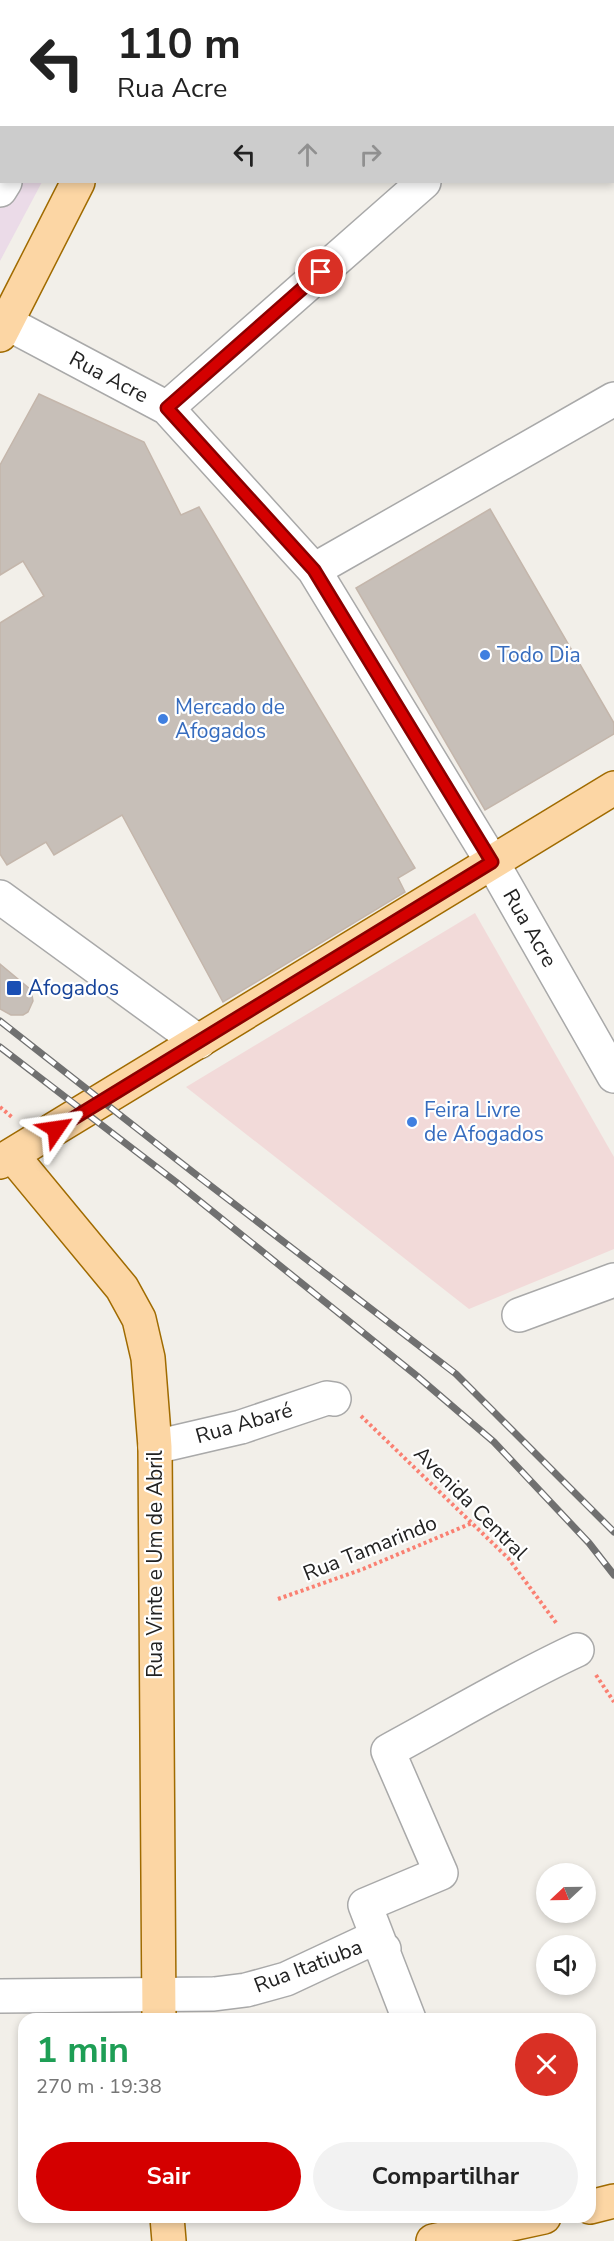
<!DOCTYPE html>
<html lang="pt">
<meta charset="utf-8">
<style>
:root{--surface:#fff;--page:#f2f2f2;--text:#222;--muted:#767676;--accent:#d40000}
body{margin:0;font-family:"Nunito Sans",sans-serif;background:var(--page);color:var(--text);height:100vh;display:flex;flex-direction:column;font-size:22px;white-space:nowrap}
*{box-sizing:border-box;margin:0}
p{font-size:20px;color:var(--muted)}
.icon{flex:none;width:33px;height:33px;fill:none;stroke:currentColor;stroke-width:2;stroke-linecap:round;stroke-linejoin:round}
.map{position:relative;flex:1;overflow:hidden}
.side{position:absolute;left:18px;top:2013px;width:578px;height:210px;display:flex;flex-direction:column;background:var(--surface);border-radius:18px;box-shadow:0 3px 9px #0003}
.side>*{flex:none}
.hud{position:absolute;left:0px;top:0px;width:615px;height:183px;box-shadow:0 3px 9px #0003;background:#fff;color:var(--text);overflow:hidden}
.needle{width:39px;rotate:248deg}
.tools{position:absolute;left:536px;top:1863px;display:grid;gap:12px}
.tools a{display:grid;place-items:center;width:60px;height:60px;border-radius:50%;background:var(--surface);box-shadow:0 3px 9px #0003;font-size:30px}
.pin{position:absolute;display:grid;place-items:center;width:51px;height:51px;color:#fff;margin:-26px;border:3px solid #fff;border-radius:50%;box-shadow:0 2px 6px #0007}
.me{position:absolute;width:66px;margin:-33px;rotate:58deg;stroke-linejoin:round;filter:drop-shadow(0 0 4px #0008)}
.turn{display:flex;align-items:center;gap:21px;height:126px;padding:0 18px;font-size:27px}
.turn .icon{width:78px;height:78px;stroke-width:2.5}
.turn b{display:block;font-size:42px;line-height:51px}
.lanes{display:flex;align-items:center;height:57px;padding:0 18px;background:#0003;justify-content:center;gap:30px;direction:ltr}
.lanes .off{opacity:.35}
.round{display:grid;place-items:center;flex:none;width:63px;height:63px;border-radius:32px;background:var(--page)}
.head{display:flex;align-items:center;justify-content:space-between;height:102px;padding:0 18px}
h1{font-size:36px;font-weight:700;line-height:45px;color:#1e9e55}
.cta{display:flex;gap:12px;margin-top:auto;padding:12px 18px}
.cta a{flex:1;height:69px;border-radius:36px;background:var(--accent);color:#fff;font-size:24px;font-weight:700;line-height:69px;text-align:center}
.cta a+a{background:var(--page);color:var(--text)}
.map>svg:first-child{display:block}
.commercial{fill:#f2dad9}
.industrial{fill:#ebdbe8}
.building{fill:#c7bfb8;stroke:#c4b6ab;stroke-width:1.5}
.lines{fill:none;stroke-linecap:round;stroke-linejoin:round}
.minor-casing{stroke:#a9a9a9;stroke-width:36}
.major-casing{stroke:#a06b00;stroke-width:36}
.path{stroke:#fa8072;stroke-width:4;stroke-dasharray:3 3;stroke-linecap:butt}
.minor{stroke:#fff;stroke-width:33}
.major{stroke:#fcd6a4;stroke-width:33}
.rail-casing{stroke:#707070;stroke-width:7}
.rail{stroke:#fff;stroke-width:4.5;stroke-dasharray:14;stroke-linecap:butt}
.route-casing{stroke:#8a0000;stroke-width:15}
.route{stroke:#d40000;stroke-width:10}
.shop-dot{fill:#3f7fe0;stroke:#fff;stroke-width:2}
.transit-dot{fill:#1a4fb4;stroke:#fff;stroke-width:2}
.labels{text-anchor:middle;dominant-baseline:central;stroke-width:4.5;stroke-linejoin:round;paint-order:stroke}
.street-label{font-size:21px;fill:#222;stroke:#fff}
.shop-label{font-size:21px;fill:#366cbe;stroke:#fff;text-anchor:start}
.transit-label{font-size:21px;fill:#164399;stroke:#fff;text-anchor:start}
</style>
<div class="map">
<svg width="614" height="2241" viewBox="0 0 614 2241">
<rect width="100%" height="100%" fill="#f2efe9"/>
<path class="commercial" d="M475,913L614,1157V1249L469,1309L186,1087Z"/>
<path class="industrial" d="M0,0H139L2,2V182H42L0,261Z"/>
<path class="building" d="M1,0H41L39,2Z
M39,394L144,442L181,515L199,507L415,868L398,878L405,892L223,1002L122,815L54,855L46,842L7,865L0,854V623L44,596L23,561L0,575V465Z
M490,509L614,723V734L485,810L356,588Z
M0,964L31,990L33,1001L28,1012L23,1015H11L0,1009Z"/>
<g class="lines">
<defs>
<path id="minor" d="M102,2V0
M614,14V13
M0,190L5,182
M7,323L167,408L314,570L492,862L614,1076
M167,408L424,182
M314,570L614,399
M0,897L199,1042
M519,1315L614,1280
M155,1447L241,1427L327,1398L334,1399
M0,1996L214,1994L246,1990L286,1979L363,1943L372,1942L384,1949
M409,2019L365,1905L441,1873L388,1751C451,1717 512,1680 577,1650"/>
<path id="major" d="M168,2L169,0
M0,335L78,182
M12,1155L122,1288L139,1319L148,1358L155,1447L159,2019
M0,1162L614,788
M590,2207L614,2201
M167,2217L169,2241
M433,2241L544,2217"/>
</defs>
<use href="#minor" class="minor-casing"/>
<use href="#major" class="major-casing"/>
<path class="path" d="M0,1107L13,1118
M361,1416L508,1558L557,1624
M278,1599L363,1569L472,1523
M596,1675L614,1702"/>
<use href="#minor" class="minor"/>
<use href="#major" class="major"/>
<defs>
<path id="rail" d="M0,1021L194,1173L456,1374L614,1532
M0,1047L176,1182L417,1376L494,1442L589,1543L614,1575"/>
</defs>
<use href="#rail" class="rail-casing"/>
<use href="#rail" class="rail"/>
</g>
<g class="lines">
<defs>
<path id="route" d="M56,1129L492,862L314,570L167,408L321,272"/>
</defs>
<use href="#route" class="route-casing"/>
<use href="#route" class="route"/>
</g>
<g class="shop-dot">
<circle cx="485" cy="655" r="6"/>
<circle cx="163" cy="719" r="6"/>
<circle cx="412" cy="1122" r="6"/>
</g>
<rect class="transit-dot" x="6" y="980" width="16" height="16" rx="3"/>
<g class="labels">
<g class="street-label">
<text transform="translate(109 377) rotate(28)">Rua Acre</text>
<text transform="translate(530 928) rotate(60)">Rua Acre</text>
<text transform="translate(244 1423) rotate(-16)">Rua Abaré</text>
<text transform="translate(471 1503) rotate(45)">Avenida Central</text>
<text transform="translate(370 1548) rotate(-22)">Rua Tamarindo</text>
<text transform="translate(155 1564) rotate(-90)">Rua Vinte e Um de Abril</text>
<text transform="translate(308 1966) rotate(-21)">Rua Itatiuba</text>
</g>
<g class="shop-label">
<text x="497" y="655">Todo Dia</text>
<text x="175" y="707">Mercado de<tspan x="175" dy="24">Afogados</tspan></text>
<text x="424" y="1110">Feira Livre<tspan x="424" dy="24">de Afogados</tspan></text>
</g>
<g class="transit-label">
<text x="28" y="988">Afogados</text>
</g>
</g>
</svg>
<div class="tools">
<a><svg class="needle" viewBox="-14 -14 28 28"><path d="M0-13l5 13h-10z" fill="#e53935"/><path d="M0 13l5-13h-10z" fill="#767676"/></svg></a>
<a><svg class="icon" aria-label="sound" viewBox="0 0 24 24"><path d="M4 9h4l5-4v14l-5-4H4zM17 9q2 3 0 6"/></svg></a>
</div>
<div class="pin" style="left:321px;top:272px;background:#d93025"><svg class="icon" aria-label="arrive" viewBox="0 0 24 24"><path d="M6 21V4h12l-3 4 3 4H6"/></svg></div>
<svg class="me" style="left:56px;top:1129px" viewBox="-20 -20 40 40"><path d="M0-17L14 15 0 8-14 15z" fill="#d40000" stroke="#fff" stroke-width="4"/></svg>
<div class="hud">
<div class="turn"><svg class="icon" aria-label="left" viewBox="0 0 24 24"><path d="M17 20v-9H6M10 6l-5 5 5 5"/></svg><div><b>110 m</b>Rua Acre</div></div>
<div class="lanes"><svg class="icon" aria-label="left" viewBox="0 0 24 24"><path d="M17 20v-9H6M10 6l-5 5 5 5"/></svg><svg class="icon off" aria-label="ahead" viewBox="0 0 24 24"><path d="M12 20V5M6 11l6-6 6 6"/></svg><svg class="icon off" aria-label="right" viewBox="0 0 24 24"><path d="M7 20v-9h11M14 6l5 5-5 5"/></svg></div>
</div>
<section class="side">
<div class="head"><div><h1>1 min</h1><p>270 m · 19:38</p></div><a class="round" style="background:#d93025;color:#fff"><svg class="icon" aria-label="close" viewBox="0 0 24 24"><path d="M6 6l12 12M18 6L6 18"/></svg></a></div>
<div class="cta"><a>Sair</a><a>Compartilhar</a></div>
</section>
</div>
